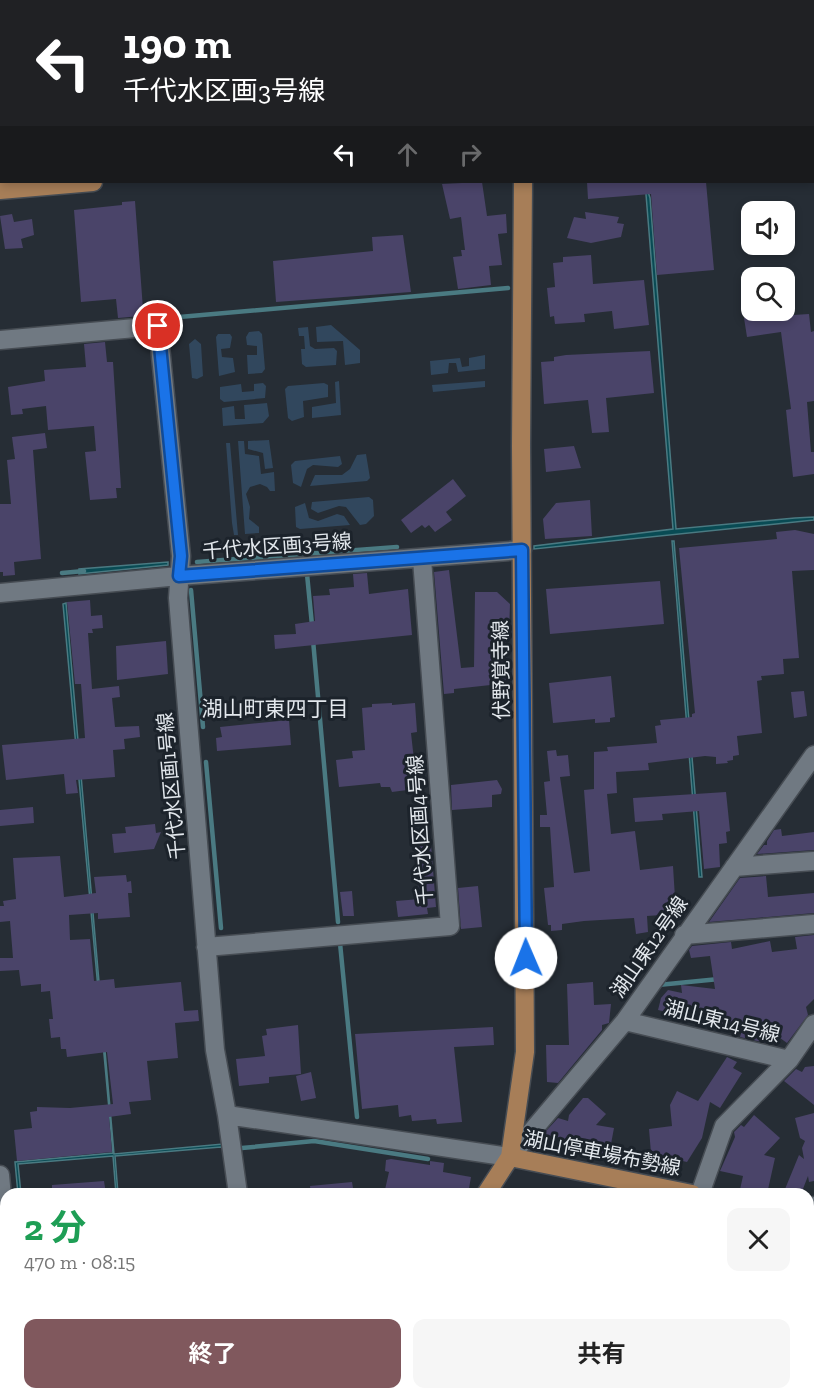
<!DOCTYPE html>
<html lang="ja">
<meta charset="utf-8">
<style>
:root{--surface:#fff;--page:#f6f6f6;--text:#222;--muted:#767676;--accent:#80585d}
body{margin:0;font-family:"Zilla Slab","Noto Sans JP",serif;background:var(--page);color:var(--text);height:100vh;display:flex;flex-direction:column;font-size:22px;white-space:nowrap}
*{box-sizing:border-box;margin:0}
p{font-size:20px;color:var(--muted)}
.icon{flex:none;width:33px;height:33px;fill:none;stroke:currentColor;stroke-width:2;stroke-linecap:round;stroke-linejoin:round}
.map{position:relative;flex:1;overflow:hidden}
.details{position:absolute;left:0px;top:1188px;width:814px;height:212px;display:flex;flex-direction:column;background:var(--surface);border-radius:18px 18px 0 0;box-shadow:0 3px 9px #0003}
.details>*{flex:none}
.hud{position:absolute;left:0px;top:0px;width:814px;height:183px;box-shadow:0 3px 9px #0003;background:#202124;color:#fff;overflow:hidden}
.buttons{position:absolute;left:741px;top:201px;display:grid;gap:12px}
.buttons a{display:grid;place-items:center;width:54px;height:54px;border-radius:12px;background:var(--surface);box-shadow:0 3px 9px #0003;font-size:30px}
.pin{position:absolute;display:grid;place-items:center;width:51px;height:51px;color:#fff;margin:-26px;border:3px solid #fff;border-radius:50%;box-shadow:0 2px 6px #0007}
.me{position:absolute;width:66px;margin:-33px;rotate:359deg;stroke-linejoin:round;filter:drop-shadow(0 0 4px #0008)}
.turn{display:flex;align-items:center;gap:21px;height:126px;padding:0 24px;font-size:27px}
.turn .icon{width:78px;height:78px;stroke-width:2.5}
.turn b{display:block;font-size:42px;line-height:51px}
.lanes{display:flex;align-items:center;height:57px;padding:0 24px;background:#0003;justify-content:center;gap:30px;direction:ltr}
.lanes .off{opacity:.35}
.round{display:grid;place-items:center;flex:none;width:63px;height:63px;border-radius:12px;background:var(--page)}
.head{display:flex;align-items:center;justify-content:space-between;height:102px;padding:0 24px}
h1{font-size:36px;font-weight:700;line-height:45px;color:#1e9e55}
.primary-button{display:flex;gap:12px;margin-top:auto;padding:12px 24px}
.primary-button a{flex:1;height:69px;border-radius:12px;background:var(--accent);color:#fff;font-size:24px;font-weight:700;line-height:69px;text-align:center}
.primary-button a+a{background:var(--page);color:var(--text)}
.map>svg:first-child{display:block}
.green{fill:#31475d}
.water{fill:#094b54;stroke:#4a7a82;stroke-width:1.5}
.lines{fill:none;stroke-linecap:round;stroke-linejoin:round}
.stream{stroke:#4a7a82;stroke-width:4.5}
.building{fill:#4a4469}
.minor-casing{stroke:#464c53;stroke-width:21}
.major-casing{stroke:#464c53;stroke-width:21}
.minor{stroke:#707982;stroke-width:18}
.major{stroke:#a77e58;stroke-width:18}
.rail{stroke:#868c92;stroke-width:4.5;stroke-dasharray:9 4.5;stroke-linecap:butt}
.route-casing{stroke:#114b97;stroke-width:15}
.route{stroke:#1a73e8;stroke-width:10}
.labels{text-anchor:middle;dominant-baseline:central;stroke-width:6;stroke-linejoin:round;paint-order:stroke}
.street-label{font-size:20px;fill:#e2e7ec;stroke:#1c232b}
.neighbourhood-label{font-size:21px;fill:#e2e7ec;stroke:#1c232b}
</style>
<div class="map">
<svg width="814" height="1399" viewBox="0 0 814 1399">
<rect width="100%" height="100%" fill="#262d35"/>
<path class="green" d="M331,325L360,350V363L345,365L343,341L317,342L316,327Z
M308,327L310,346L315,349L334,348L337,351L336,365L306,367L302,364L301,349H305L304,336H299L298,328Z
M259,331L262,334L265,369L262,373L248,374L247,355H257V346L247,345L246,337L249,332Z
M218,334H230L232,337L230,348L221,349L222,357L233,358L235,372L219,376L216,337Z
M195,339L201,344L203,376L197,379L192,378L189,344Z
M485,355V369L458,372L456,363H449L448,373L431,375L430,361L460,358L462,367L469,366V358Z
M339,381L341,415L312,418V407L336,403L335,382Z
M485,381V387L433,392L432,385Z
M263,383L266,386L265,398L224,402L220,399V387L241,384L242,392L254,391V384Z
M324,383L328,385V397L303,401L304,417L292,421L288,418L285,389L288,386Z
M267,403L269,416L263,423L223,426L222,408L234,406L235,419H245L244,405Z
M269,440L273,468L265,469L263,453L248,449V441Z
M238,441H244L245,454L259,456L261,474L274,472L275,491H270L267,487L260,484L250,487L246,494L250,507L249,519L259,527V533L245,534Z
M226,443H230L238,535H234L232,523Z
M366,454L370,478L367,481L310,486L315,475H342L350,469L357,455Z
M340,456L342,464L338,467L313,465L307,469L301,487L293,483L291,465L295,461Z
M369,497L373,500L374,516L366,524L360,525L346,507L339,506L318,513L311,509L312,502Z
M305,503L309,518L318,521L337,514L344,516L350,525L300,529L296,527L295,507Z"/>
<path class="water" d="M645,182L650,198L676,529L795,518L814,517V520L534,549V546L673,529Z
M672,541H674L702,877H699Z
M168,562V565L79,574V569Z
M66,603L114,1154L223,1144L226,1151L221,1147L115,1156L118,1194H116L113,1156L18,1164L21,1194H18L15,1162L113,1153L63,604Z"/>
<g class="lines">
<path class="stream" d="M168,318L508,288
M197,562L397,547
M62,573L84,571
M307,574L312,625
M191,590L203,727
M313,640L338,922
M206,762L221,928
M340,943L357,1117
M658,985L719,979
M242,1148L314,1141L428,1159"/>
</g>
<path class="building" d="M482,182L487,216L506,214L507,233L498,234L502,265L489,266L491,285L458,289L453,257L462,256L461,250H465L461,217L450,219L442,184Z
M587,182H706L714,270L657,275L651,194L588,199Z
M135,201L143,309L140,310L141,316L118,318L116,299L81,302L74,210L122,205V202Z
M585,212L619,217L617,223L624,224L621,237L591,243L567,238L574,217L586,219Z
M12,214L14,222L32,219L34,235L21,239L23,248L5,249L0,216Z
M403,235L411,292L276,302L273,261L373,251L372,237Z
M591,255L593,284L644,280L649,325L614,329L612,311L584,314L585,322L555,324L554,316L550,317L547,288L555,287L553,263L563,262V257Z
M809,314L811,332L814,331V401L807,402L811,452H814V474L793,477L786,410L791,409L781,332L747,337L744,318Z
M105,342L107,362H113L121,488H116L117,498L90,500L85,452L96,451L94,426L48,430L46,406L22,409L23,414L11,415L8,387L45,381L44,370L86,367L84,344Z
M650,351L654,393L606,398L609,432L592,433L588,400L544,404L541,362L554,361V357L566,355Z
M45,433L47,448L33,450L41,559L14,562L15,575L3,576V572H0V504H11L7,460L15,459L12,437Z
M574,446L581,468L546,472L544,449Z
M453,479L466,496L446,512L452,520L435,532L429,525L425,528L422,525L411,533L401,520Z
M590,500L592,536L545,539L543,519L556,503Z
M795,530L814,534V570L792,571L799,658L783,659L784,674L761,676L762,680L757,681L762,733L737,736L739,755L733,756V760L727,761L728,763L716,764V757L705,756L648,763L649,770L616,772L617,793L607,794L611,834L635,831L640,870L673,866L676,914L647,916L648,932L636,934L634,918L584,921L562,924V930L551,931V925H548L544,888L554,887L550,827H540V815H547L544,782L550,781L547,751L556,750L557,756L568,755L570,776L560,777L574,873L590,871L584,790L594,789V752L608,751L607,747L657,743L655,726L661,725L660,720L692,717V714L695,713L679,548L777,539L776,532Z
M449,570L461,668L474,667L475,592H497L510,604L509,634H505L509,683L454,689V693L444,694L434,572Z
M367,573L369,594L408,589L412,635L275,649L274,635L296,634L295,624L315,621L313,596L330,595L329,589L354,587L353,574Z
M660,581L664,624L550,634L546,589Z
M90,600L91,616L102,615L103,628L92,629L93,633H88L92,689L119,686L120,697L112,698L115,727L139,726L140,737L124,739L125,749L113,750L115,777L76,780L78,793L66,794L64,774L6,780L2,745L85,738L81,684H75L67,602Z
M166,641L168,674L117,680L116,646Z
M611,676L615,717L610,718V722L595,723V719L553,723L549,683Z
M804,691L807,716L794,718L791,692Z
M392,703V705L415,703L417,732L411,733L416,778L414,779L415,789L392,792L390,787H381L380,783L339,787L336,760L353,758L352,751L365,750L362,708L372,707V704Z
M289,720L291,745L217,751L216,738L222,737L220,727Z
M497,780L502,789L501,794L492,795V807L452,810L451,785Z
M726,792L730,831L726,832L727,843L719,844L720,867L704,869L699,811L662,814L663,820L635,822L633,798Z
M33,807L34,823L0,826V810Z
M155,824L156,833L161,832L154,849L114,853L112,834L126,833L125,827Z
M781,829L782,836L814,832V850L757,854L764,845H767V841L774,830Z
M430,833L436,907L427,908L428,914L398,917L396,901L420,899L414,835Z
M60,856L64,897L96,893L94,877L126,875L127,882L131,881L132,893H128L130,917L98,919V913L69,915L70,940L90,939L94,981L114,979L115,988L181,982L184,1011L198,1010L199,1021L175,1023L178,1058L147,1061L151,1100L129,1102L131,1114L109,1117L112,1152L17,1161L14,1130L32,1128L30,1112L37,1111V1107L70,1108L113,1104L107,1052L67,1057L66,1049H61L60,1037L51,1038L49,1019H53L50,991L41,992V984L21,986L19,970L0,971V958H13L10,921L0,922V906H4L3,901L16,899L13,858Z
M766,876L768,897L814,893V913L709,922L740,878Z
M478,886L482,927L461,929L458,888Z
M352,891L354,916H343L340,892Z
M814,935V999L806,1007L808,1015L787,1043L769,1030L766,1043L740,1037L742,1030L658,1010L661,998L668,990L682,993L681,985L715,989L710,956L691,958L689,950L692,946L731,942L732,949L770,941L772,952L797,949L795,937Z
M593,982L594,1005L611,1004L609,1023L602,1025V1030L558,1083L547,1082L546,1045H569L567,984Z
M298,1025L301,1074L269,1077V1083L239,1086L236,1059L265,1056L262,1036L267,1035L266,1029Z
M493,1027L494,1045L454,1047L462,1122L437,1124L436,1119L412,1121L411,1115L399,1117L398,1105L362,1109L355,1034Z
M727,1057L737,1062L733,1068L742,1073L720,1108L710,1102L702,1138L687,1162L669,1158L670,1165L648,1167L647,1154L651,1153L649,1129L672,1126L670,1105L677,1091L698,1101Z
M814,1066V1105L784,1081L796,1069L802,1072L805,1067Z
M311,1072L316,1098L301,1101L296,1076Z
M583,1098H588L606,1114L596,1125L614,1128L608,1160L593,1157V1152L544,1142L546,1131L558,1118L568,1121L569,1115Z
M814,1113V1181L809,1182L808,1176L801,1194H783L799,1155L804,1159L802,1148L805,1141L800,1138L795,1118Z
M754,1115L780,1138L764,1155L775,1158L767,1194L753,1191L752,1194H739L743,1176L720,1171L735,1137L734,1132L741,1125L744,1127Z
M391,1159L430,1165V1161L444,1163L443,1172L471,1177L468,1194H384L389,1172L385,1171L386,1160Z
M104,1181L106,1194H52V1185Z
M352,1182L354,1194H311L310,1186Z"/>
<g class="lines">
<defs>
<path id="minor" d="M711,0V2
M0,340L158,326L181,556L178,598L215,1050L227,1115L510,1157L625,1021L814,755
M0,593L179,576L522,550
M734,867L814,861
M684,935L814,924
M206,947L450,926L422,559
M625,1021L789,1060L724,1126L700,1194
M789,1060L814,1024
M227,1115L238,1194
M0,1175L6,1241
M808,1212L814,1206
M0,1310H6
M47,1394L50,1399
M567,1394L579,1399
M751,1395L752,1394
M516,1399L520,1394
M706,1399L708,1394"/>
<path id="major" d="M522,0V2
M813,119L814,118
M0,190L93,182
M510,1157L692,1194
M486,1194L510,1157L525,1052L521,446L523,182
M337,1399L341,1394"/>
</defs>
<use href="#minor" class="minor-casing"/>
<use href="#major" class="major-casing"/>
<use href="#minor" class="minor"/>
<use href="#major" class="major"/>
<path class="rail" d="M811,1399L814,1393"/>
</g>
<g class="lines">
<defs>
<path id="route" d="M158,326L181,556L179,576L522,550L526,958"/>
</defs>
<use href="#route" class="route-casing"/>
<use href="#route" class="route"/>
</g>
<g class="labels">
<g class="street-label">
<text transform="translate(277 546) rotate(-4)">千代水区画3号線</text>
<text transform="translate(501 670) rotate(-91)">伏野覚寺線</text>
<text transform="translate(171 786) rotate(-95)">千代水区画1号線</text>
<text transform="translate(420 830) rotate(-94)">千代水区画4号線</text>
<text transform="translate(649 947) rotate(-55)">湖山東12号線</text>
<text transform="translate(722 1021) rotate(14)">湖山東14号線</text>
<text transform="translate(602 1153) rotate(11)">湖山停車場布勢線</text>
</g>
<g class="neighbourhood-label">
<text x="275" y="708">湖山町東四丁目</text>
</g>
</g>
</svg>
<div class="buttons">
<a><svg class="icon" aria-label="sound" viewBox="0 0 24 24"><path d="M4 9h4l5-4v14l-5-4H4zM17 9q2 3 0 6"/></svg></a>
<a><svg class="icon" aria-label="search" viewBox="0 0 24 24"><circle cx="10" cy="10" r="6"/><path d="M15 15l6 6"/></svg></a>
</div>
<div class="pin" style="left:158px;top:326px;background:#d93025"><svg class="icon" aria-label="arrive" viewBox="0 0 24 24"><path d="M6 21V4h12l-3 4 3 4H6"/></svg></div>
<svg class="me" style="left:526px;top:958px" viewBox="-20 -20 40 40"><circle r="19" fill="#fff"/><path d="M0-13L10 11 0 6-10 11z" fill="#1a73e8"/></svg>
<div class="hud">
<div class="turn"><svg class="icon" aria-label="left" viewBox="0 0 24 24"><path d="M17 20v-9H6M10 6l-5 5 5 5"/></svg><div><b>190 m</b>千代水区画3号線</div></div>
<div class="lanes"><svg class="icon" aria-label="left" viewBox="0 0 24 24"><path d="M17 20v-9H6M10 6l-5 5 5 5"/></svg><svg class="icon off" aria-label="ahead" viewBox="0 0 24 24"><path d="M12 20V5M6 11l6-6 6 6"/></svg><svg class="icon off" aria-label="right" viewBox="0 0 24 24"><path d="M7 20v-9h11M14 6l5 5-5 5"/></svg></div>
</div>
<section class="details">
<div class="head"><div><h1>2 分</h1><p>470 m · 08:15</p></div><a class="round"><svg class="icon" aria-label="close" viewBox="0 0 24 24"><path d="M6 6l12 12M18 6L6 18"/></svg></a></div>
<div class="primary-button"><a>終了</a><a>共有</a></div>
</section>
</div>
